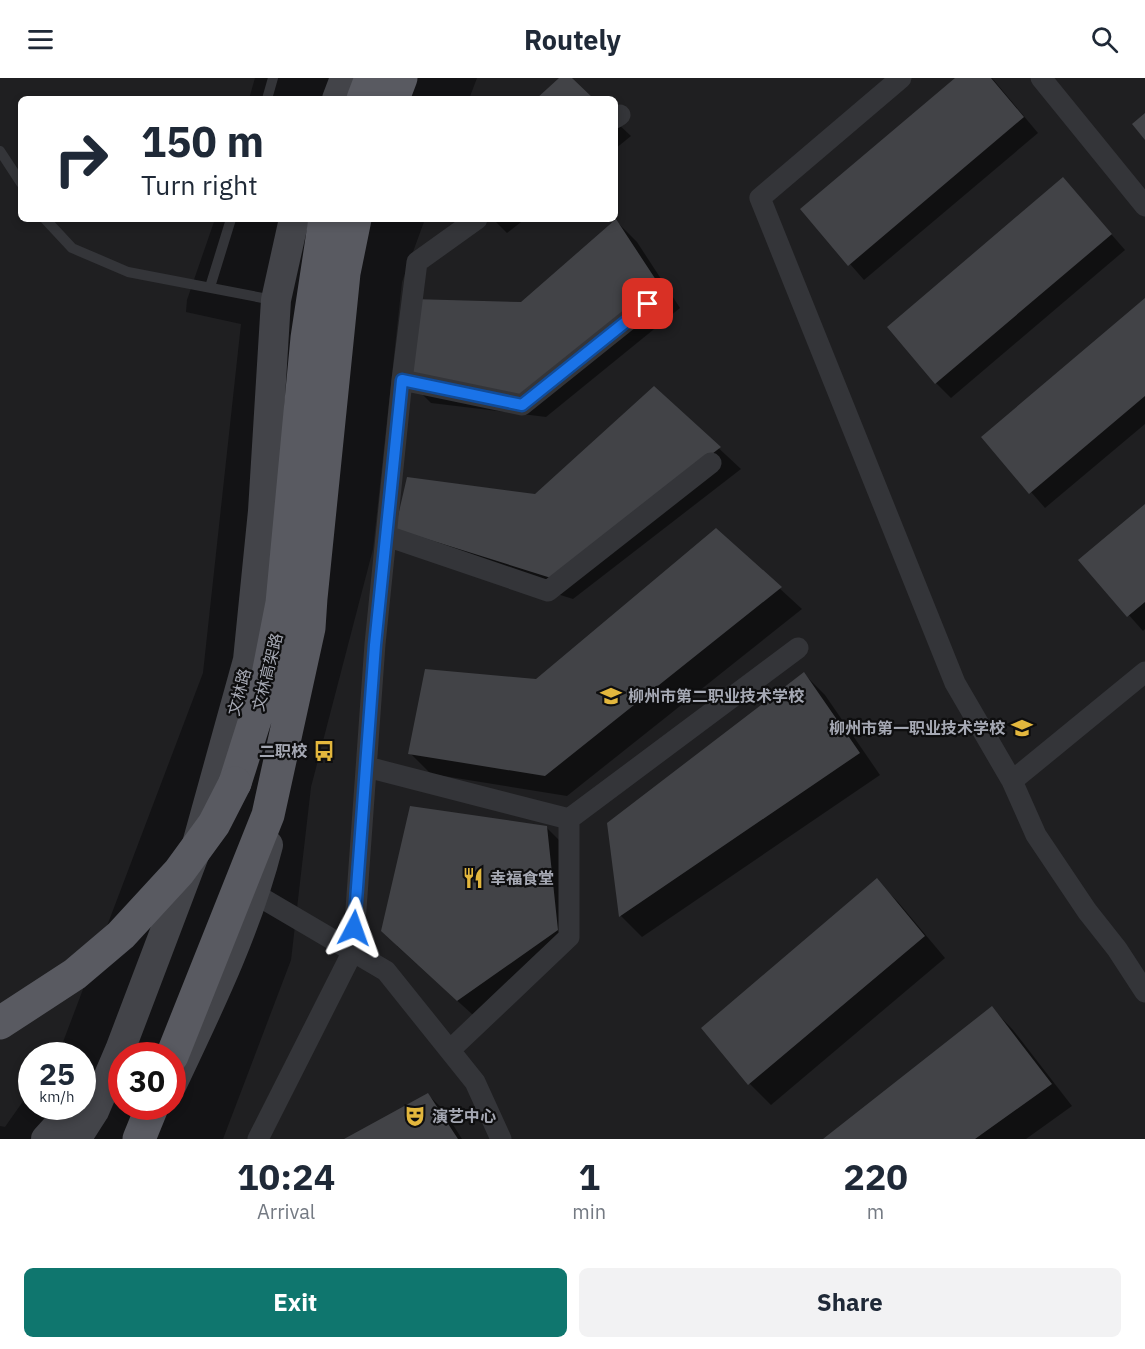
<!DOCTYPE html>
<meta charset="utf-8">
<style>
:root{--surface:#fff;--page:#f2f2f3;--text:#1f2937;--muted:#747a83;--accent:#0f766e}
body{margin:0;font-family:"IBM Plex Sans","Noto Sans SC",sans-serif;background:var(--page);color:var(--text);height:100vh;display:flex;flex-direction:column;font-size:22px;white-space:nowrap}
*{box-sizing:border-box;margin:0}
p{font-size:20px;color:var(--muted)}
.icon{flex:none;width:33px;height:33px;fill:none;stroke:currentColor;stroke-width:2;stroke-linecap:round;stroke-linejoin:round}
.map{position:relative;height:1061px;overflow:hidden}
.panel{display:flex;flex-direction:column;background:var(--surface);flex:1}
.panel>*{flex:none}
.hud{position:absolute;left:18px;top:18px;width:600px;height:126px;border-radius:9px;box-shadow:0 3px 9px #0003;background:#fff;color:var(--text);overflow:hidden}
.speed{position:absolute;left:18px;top:964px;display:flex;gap:12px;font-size:30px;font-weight:700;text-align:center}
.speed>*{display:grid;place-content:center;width:78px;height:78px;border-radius:50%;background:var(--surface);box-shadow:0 3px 9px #0003;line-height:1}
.speed small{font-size:15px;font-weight:400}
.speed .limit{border:9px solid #d22;background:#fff;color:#111}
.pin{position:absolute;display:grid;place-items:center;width:51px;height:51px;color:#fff;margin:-26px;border-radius:12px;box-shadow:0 3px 9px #0006}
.me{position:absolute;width:66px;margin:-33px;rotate:4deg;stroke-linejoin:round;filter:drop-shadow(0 0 4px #0008)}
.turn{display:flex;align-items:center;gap:21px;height:126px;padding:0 24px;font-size:27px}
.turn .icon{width:78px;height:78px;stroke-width:2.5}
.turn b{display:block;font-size:42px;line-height:51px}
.eta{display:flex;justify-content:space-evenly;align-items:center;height:102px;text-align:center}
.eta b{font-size:36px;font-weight:700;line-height:42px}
.action{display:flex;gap:12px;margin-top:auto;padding:12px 24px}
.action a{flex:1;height:69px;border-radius:9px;background:var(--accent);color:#fff;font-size:24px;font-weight:700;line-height:69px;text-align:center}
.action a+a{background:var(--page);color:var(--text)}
header{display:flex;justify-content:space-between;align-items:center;height:78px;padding:0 24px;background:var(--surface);font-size:27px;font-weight:700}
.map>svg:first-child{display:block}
.built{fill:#1f1f21}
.shadow{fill:#0007}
.building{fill:#424347}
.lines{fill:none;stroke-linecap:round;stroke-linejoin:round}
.service{stroke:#343539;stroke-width:10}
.minor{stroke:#343539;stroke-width:21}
.secondary{stroke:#434449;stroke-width:30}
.trunk{stroke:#595a61;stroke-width:33}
.trunk-bridge{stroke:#595a61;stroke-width:33}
.route-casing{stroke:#114b97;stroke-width:15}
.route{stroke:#1a73e8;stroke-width:10}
.labels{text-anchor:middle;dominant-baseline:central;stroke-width:4.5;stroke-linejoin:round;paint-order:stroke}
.street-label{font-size:16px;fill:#a6a9b4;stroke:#0e0e0f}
.poi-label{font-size:16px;font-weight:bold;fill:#a6a9b4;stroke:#0e0e0f;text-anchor:start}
</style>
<header><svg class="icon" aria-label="menu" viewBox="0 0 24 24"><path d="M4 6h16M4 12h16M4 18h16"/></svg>Routely<svg class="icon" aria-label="search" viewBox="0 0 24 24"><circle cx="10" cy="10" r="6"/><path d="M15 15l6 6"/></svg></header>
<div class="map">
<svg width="1145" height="1061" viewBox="0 0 1145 1061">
<rect width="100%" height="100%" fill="#131315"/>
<path class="built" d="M0,0H255L249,21H21V141H215L187,222L186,234L241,246L203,595L60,972L55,978H32L31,1012L5,1049L0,1048Z
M477,0H1145V1061H223L291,882L311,709L373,471L402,204L425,141H615V21H469Z"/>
<path class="shadow" d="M957,0H992L1038,55L864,202L802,131Z
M615,43L631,58L615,71Z
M1063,101L1125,172L951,320L936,305Z
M493,141H525L507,155Z
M616,143L637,164L680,230L546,339L431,325L409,303L522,225Z
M1145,222V346L1045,430L983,359Z
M654,310L741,391L573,521L418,472L536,417Z
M1145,428V551L1143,553L1080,482Z
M716,452L802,531L567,718L431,696L410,675L536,602Z
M804,596L825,617L880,697L642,859L621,838L609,746Z
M547,750L562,765L573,867L473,937L397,868Z
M877,803L898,824L945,880L771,1027L750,1006L703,950Z
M992,930L1013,952L1072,1028L1026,1061H825Z
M428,1017L443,1031L462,1061H347Z"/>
<path class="building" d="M559,0H572L594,21H536Z
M955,0H991L1024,39L848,188L800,131Z
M1145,35V62L1132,46Z
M1063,99L1112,156L935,306L887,249Z
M616,141L660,208L524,318L408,304L412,221L521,224Z
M1145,220V318L1029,416L981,359Z
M654,308L721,369L551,500L395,451L407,399L535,416Z
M1145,426V524L1127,539L1078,482Z
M716,450L782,509L545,698L408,676L425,591L536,601Z
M804,594L860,675L619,839L607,745Z
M410,728L547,748L558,852L457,923L381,853Z
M877,800L925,858L748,1007L701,950Z
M992,928L1052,1006L975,1061H823Z
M428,1015L458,1061H344Z"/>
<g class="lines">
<path class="service" d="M267,21L273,0
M0,73L21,105
M45,141L72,170L128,194L273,222
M210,209L231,141"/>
<path class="minor" d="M901,0L760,120L955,605L1012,703L1036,757L1087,833L1117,871L1145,914
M1041,0L1145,128
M615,40L620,37
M402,302L522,327L648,226
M387,458L548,513L711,385
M367,689L569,741L798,570
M1012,703L1145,594
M255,816L386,893L475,1004L501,1061
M450,972L569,859V741
M258,1061L353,873L375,566L402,302L417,184L477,141"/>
<path class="secondary" d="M337,21L345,0
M172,1006C209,928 247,850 268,767
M46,1061L75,1029
M76,1061L94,1033L120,972L194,777L248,582L263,433L276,222L294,141"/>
<path class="trunk" d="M363,21L371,0
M393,21L401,0
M235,705L266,607L282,525L307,260L325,141
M172,978L268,737L309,550L311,520L344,195L355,141"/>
<path class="trunk-bridge" d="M0,945L75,896L121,857L179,794L214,746L235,705
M139,1061L152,1029"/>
</g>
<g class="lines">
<defs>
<path id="route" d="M354,850L375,567L402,302L522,327L648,226"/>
</defs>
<use href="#route" class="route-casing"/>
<use href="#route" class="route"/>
</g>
<defs>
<symbol id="school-bare" viewBox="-9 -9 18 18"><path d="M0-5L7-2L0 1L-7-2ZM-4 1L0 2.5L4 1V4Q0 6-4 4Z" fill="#e3b73d" stroke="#0e0e0f" stroke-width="2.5" paint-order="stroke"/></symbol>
<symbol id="bus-bare" viewBox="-9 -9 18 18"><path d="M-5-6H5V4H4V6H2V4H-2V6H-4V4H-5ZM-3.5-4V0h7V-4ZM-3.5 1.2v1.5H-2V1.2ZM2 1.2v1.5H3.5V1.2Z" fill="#e3b73d" stroke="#0e0e0f" stroke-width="2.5" paint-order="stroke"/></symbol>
<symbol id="restaurant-bare" viewBox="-9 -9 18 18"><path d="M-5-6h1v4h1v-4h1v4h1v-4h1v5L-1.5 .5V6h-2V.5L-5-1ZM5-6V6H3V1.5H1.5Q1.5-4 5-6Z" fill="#e3b73d" stroke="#0e0e0f" stroke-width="2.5" paint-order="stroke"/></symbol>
<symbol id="theatre-bare" viewBox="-9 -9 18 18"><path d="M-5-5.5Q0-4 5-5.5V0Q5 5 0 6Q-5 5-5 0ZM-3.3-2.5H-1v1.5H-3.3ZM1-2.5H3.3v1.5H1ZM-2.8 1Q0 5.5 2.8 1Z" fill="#e3b73d" stroke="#0e0e0f" stroke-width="2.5" paint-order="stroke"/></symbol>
</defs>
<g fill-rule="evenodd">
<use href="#school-bare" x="596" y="603" width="30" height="30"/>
<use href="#school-bare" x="1007" y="635" width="30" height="30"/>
<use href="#bus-bare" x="309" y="658" width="30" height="30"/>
<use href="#restaurant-bare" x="458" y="785" width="30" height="30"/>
<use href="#theatre-bare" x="400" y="1023" width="30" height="30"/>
</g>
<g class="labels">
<g class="street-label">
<text transform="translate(267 594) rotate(-76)">文林高架路</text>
<text transform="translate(239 614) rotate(-75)">文林路</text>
</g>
<g class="poi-label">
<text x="628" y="618">柳州市第二职业技术学校</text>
<text x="1005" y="650" text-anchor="end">柳州市第一职业技术学校</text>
<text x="307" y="673" text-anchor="end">二职校</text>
<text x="490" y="800">幸福食堂</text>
<text x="432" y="1038">演艺中心</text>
</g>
</g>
</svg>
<div class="speed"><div>25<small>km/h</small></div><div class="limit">30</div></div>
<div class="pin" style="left:648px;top:226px;background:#d93025"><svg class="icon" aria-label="arrive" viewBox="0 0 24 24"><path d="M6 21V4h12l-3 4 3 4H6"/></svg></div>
<svg class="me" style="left:354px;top:850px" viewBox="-20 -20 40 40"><path d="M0-17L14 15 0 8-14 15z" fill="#1a73e8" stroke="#fff" stroke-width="4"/></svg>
<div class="hud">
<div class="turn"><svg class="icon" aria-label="right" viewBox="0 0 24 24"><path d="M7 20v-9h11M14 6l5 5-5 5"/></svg><div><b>150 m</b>Turn right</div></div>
</div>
</div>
<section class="panel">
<div class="eta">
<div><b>10:24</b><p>Arrival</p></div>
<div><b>1</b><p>min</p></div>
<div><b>220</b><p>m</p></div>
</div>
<div class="action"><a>Exit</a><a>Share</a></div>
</section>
